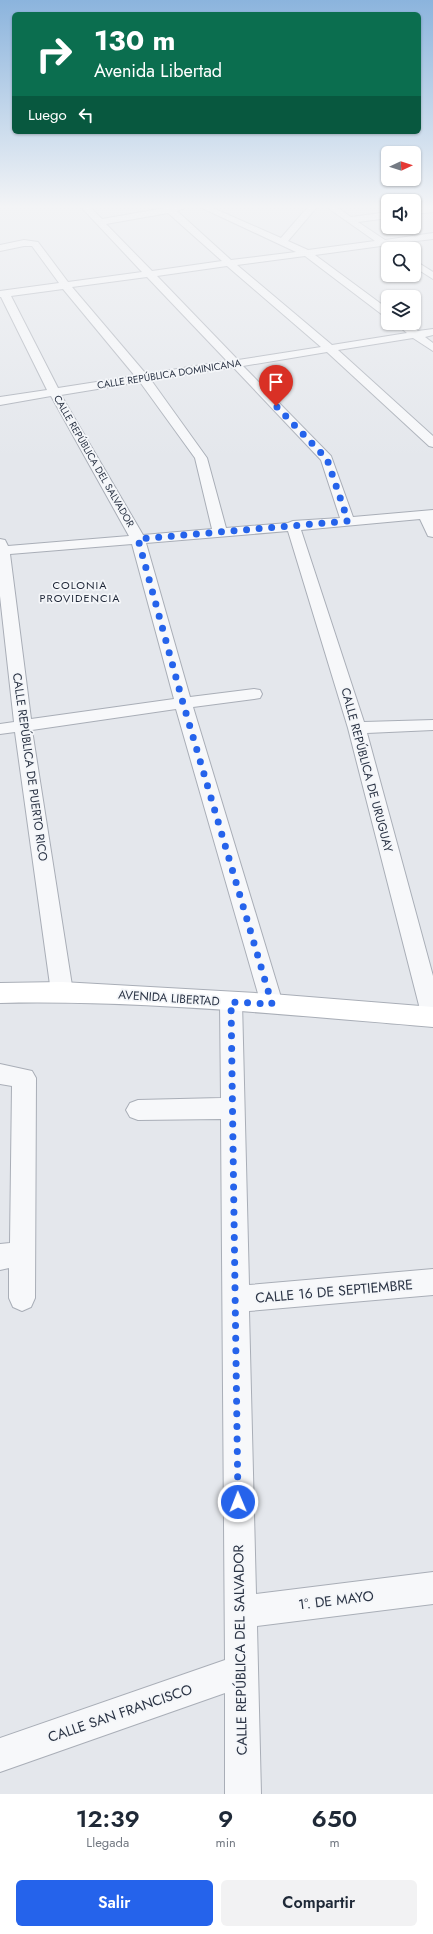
<!DOCTYPE html>
<html lang="es">
<meta charset="utf-8">
<style>
:root{--surface:#fff;--page:#f2f2f3;--text:#1f2937;--muted:#747a83;--accent:#2563eb}
body{margin:0;font-family:Jost,sans-serif;background:var(--page);color:var(--text);height:100vh;display:flex;flex-direction:column;font-size:15px;white-space:nowrap}
*{box-sizing:border-box;margin:0}
p{font-size:13px;color:var(--muted)}
.icon{flex:none;width:22px;height:22px;fill:none;stroke:currentColor;stroke-width:2;stroke-linecap:round;stroke-linejoin:round}
.map{position:relative;height:1794px;overflow:hidden}
.drawer{display:flex;flex-direction:column;background:var(--surface);flex:1}
.drawer>*{flex:none}
.top-card{position:absolute;left:12px;top:12px;width:409px;height:122px;border-radius:6px;box-shadow:0 1px 3px #0004;background:#0b6e4f;color:#fff;overflow:hidden}
.needle{width:26px;rotate:86deg}
.buttons{position:absolute;left:381px;top:146px;display:grid;gap:8px}
.buttons a{display:grid;place-items:center;width:40px;height:40px;border-radius:6px;background:var(--surface);box-shadow:0 1px 3px #0004;font-size:20px}
.pin{position:absolute;display:grid;place-items:center;width:34px;height:34px;color:#fff;margin:-41px -17px;border-radius:50% 50% 50% 0;rotate:-45deg;box-shadow:0 0 4px #0007}
.pin .icon{rotate:45deg}
.me{position:absolute;width:44px;margin:-22px;rotate:359deg;stroke-linejoin:round;filter:drop-shadow(0 0 3px #0008)}
.turn{display:flex;align-items:center;gap:14px;height:84px;padding:0 16px;font-size:18px}
.turn .icon{width:52px;height:52px;stroke-width:2.5}
.turn b{display:block;font-size:28px;line-height:34px}
.then{display:flex;align-items:center;height:38px;padding:0 16px;background:#0003;gap:8px;font-size:15px}
.eta{display:flex;justify-content:space-evenly;align-items:center;height:68px;text-align:center}
.eta b{font-size:24px;font-weight:600;line-height:28px}
.action{display:flex;gap:8px;margin-top:auto;padding:8px 16px}
.action a{flex:1;height:46px;border-radius:6px;background:var(--accent);color:#fff;font-size:16px;font-weight:600;line-height:46px;text-align:center}
.action a+a{background:var(--page);color:var(--text)}
.map>svg:first-child{display:block}
.lines{fill:none;stroke-linecap:round;stroke-linejoin:round}
.street-casing{stroke:#a9aeb7;stroke-width:2}
.secondary-casing{stroke:#a9aeb7;stroke-width:2}
.street{fill:#f7f8fa;fill-rule:evenodd}
.secondary{fill:#fff;fill-rule:evenodd}
.route{stroke:#2563eb;stroke-width:7;stroke-dasharray:0 12.6}
.labels{text-anchor:middle;dominant-baseline:central;stroke-width:3.5;stroke-linejoin:round;paint-order:stroke}
.far-street-label{font-size:10px;fill:#2b3445;stroke:#f4f6f9}
.far-neighbourhood-label{font-size:11px;letter-spacing:1px;fill:#1d2536;stroke:#f4f6f9}
.street-label{font-size:12px;fill:#2b3445;stroke:#f4f6f9}
.near-street-label{font-size:14px;fill:#2b3445;stroke:#f4f6f9}
</style>
<div class="map">
<svg width="433" height="1794" viewBox="0 0 433 1794">
<rect width="100%" height="100%" fill="#e4e7ec"/>
<g class="lines">
<defs>
<path id="street" d="M82,208H91L102,219L165,208H185L177,211L231,260L296,252L202,208H213L281,238L307,208H316L288,241L308,250L375,241L328,208H338L351,217L388,212V218L358,222L385,240L433,233V239L391,244V248L388,249L381,246L315,255L388,309V317L384,316L305,256L237,265L332,345L407,333L395,323H407L418,331L433,329V335L425,337L433,343V351L413,338L338,350L433,436V447L429,446L327,352L243,366L331,456L353,517L433,510V537L428,536L420,519L301,530L364,722L433,720V730L367,733L433,976V1026L425,1023L422,1017L348,728L288,531L146,543L190,697L254,689L260,690L262,694L260,698L254,699L193,707L283,1004L280,1010L272,1013L264,1010L261,1004L176,709L32,730L73,992L70,998L62,1001L54,998L51,992L15,732L0,734V724L14,722L0,596V539L5,540L8,546L129,536L51,396L0,405V397L47,390L1,297H0V291L59,283L32,246H24L0,251V245L24,240L38,242L68,282L142,272ZM168,213L222,261L152,271L106,224ZM227,266L321,347L238,360L157,276ZM147,277L227,361L146,374L72,287ZM63,289L135,376L58,388L11,296ZM233,367L321,460L340,518L293,521L288,523L226,528L207,458L151,380ZM140,382L195,458L212,529L143,535L61,395ZM132,544L174,699L31,719L10,554Z
M414,208H433V212L414,214Z
M414,260L433,272V279L414,267Z
M231,993L239,996L242,1002L249,1285L433,1269V1295L249,1311L256,1594L433,1572V1604L257,1626L261,1794H225V1693L0,1772V1738L225,1660L221,1119L138,1120L130,1117L126,1110L130,1103L138,1100L221,1098L220,1002L223,996Z
M0,1064L32,1071L36,1078L35,1298L31,1307L22,1311L13,1307L9,1298V1268L0,1270V1244L10,1243L12,1086L0,1084Z"/>
<path id="secondary" d="M62,982L272,994L433,1007V1027C289,1015 144,1000 0,1003V983Z"/>
</defs>
<use href="#street" class="street-casing"/>
<use href="#secondary" class="secondary-casing"/>
<use href="#street" class="street"/>
<use href="#secondary" class="secondary"/>
</g>
<linearGradient id="sky" x2="0" y2="1"><stop stop-color="#8bb4dd"/><stop offset="0.45" stop-color="#f3f4f6"/><stop offset="1" stop-color="#f3f4f6" stop-opacity="0"/></linearGradient>
<rect width="433" height="459" fill="url(#sky)"/>
<g class="lines">
<path class="route" d="M238,1502L231,1002L272,1004L183,703L138,539L348,521L327,459L276,406"/>
</g>
<g class="labels">
<g class="far-street-label">
<text transform="translate(169 374) rotate(-9)">CALLE REPÚBLICA DOMINICANA</text>
<text transform="translate(94 461) rotate(60)">CALLE REPÚBLICA DEL SALVADOR</text>
</g>
<g class="far-neighbourhood-label">
<text x="80" y="585">COLONIA<tspan x="80" dy="13">PROVIDENCIA</tspan></text>
</g>
<g class="street-label">
<text transform="translate(30 767) rotate(82)">CALLE REPÚBLICA DE PUERTO RICO</text>
<text transform="translate(367 770) rotate(75)">CALLE REPÚBLICA DE URUGUAY</text>
<text transform="translate(169 998) rotate(4)">AVENIDA LIBERTAD</text>
</g>
<g class="near-street-label">
<text transform="translate(334 1291) rotate(-5)">CALLE 16 DE SEPTIEMBRE</text>
<text transform="translate(336 1600) rotate(-7)">1°. DE MAYO</text>
<text transform="translate(240 1650) rotate(-91)">CALLE REPÚBLICA DEL SALVADOR</text>
<text transform="translate(120 1713) rotate(-19)">CALLE SAN FRANCISCO</text>
</g>
</g>
</svg>
<div class="buttons">
<a><svg class="needle" viewBox="-14 -14 28 28"><path d="M0-13l5 13h-10z" fill="#e53935"/><path d="M0 13l5-13h-10z" fill="#747a83"/></svg></a>
<a><svg class="icon" aria-label="sound" viewBox="0 0 24 24"><path d="M4 9h4l5-4v14l-5-4H4zM17 9q2 3 0 6"/></svg></a>
<a><svg class="icon" aria-label="search" viewBox="0 0 24 24"><circle cx="10" cy="10" r="6"/><path d="M15 15l6 6"/></svg></a>
<a><svg class="icon" aria-label="layers" viewBox="0 0 24 24"><path d="M12 4l9 5-9 5-9-5zM3 14l9 5 9-5"/></svg></a>
</div>
<div class="pin" style="left:276px;top:406px;background:#d93025"><svg class="icon" aria-label="arrive" viewBox="0 0 24 24"><path d="M6 21V4h12l-3 4 3 4H6"/></svg></div>
<svg class="me" style="left:238px;top:1502px" viewBox="-20 -20 40 40"><circle r="17" fill="#2563eb" stroke="#fff" stroke-width="3"/><path d="M0-11L8 9 0 5-8 9z" fill="#fff"/></svg>
<div class="top-card">
<div class="turn"><svg class="icon" aria-label="right" viewBox="0 0 24 24"><path d="M7 20v-9h11M14 6l5 5-5 5"/></svg><div><b>130 m</b>Avenida Libertad</div></div>
<div class="then">Luego<svg class="icon" aria-label="left" viewBox="0 0 24 24"><path d="M17 20v-9H6M10 6l-5 5 5 5"/></svg></div>
</div>
</div>
<section class="drawer">
<div class="eta">
<div><b>12:39</b><p>Llegada</p></div>
<div><b>9</b><p>min</p></div>
<div><b>650</b><p>m</p></div>
</div>
<div class="action"><a>Salir</a><a>Compartir</a></div>
</section>
